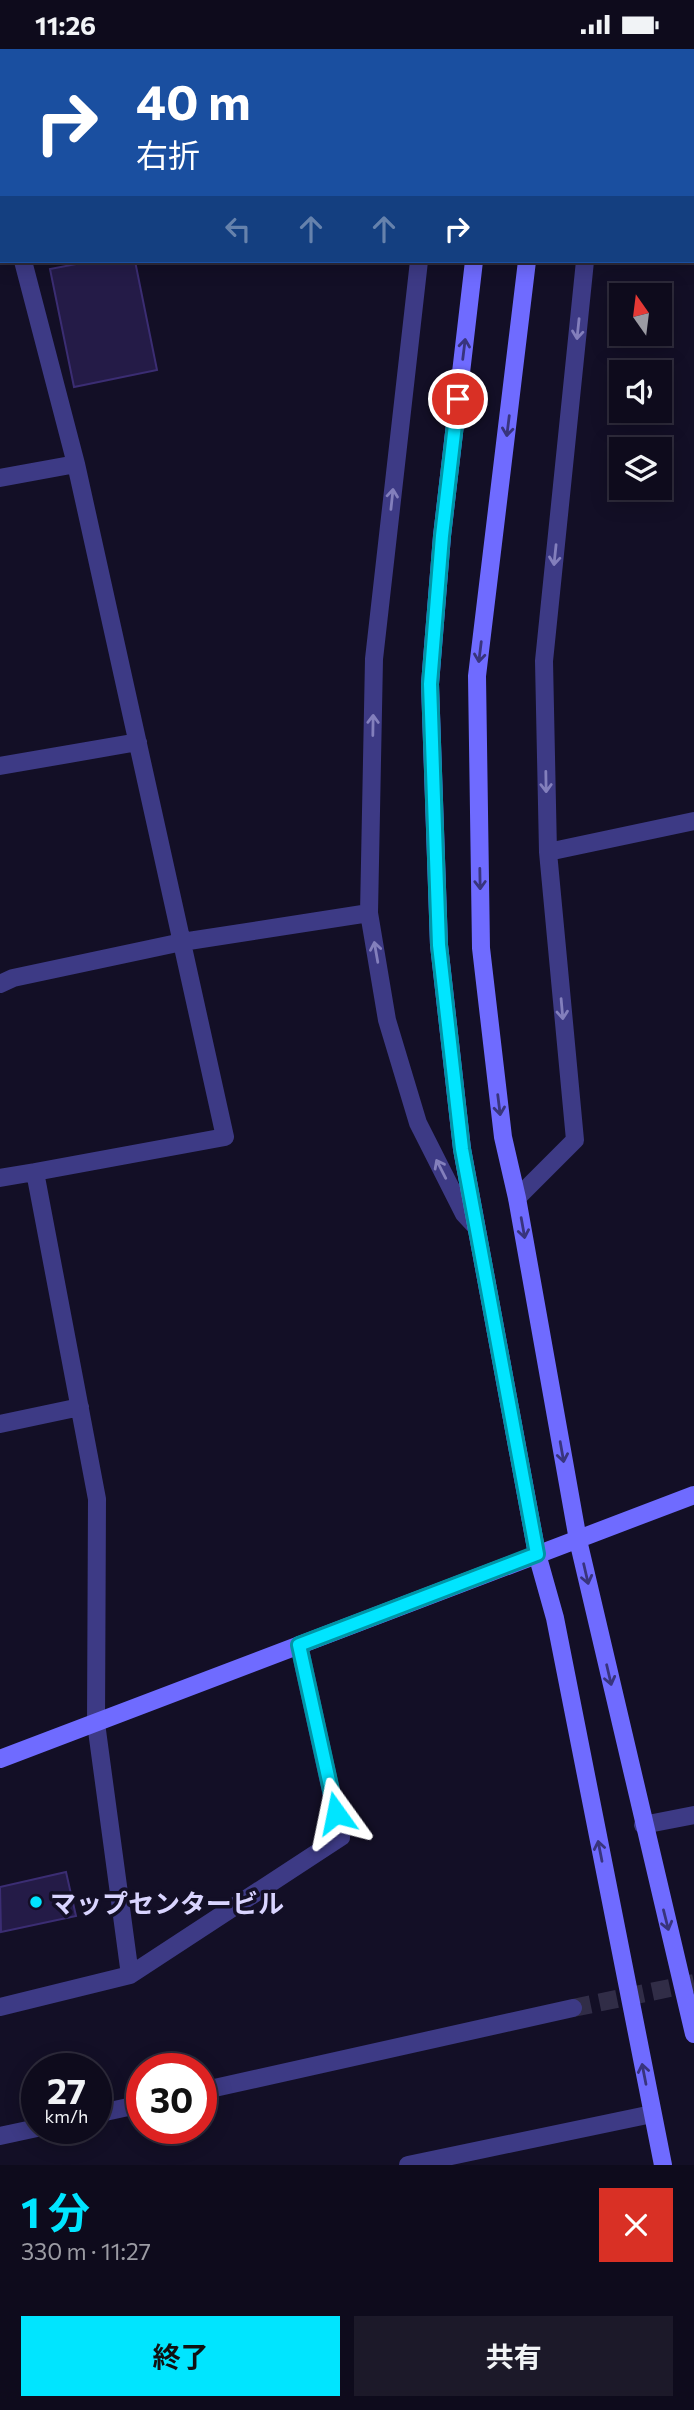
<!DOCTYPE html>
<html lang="ja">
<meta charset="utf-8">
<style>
:root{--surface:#0e0b1c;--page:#1c1929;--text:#f1f3f6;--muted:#9b9ba3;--line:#2e2b3b;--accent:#00e5ff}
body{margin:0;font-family:Commissioner,"Noto Sans JP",sans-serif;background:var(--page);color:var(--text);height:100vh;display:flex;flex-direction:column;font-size:26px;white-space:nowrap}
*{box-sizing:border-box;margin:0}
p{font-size:23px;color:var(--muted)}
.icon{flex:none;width:38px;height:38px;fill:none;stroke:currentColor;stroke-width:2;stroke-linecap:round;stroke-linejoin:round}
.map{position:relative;height:2116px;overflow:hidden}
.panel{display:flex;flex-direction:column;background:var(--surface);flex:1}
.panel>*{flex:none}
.hud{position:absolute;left:0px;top:0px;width:695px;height:214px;box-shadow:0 4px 18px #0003,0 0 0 2px var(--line);background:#1a4fa0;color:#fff;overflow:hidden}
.needle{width:46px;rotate:346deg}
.controls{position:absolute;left:609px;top:234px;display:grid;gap:14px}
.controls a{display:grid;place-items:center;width:63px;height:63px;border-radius:0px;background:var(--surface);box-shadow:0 4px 18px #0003,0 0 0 2px var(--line);font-size:35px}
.speed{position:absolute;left:21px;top:2004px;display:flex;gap:14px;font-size:35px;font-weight:700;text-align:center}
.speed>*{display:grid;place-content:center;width:91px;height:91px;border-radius:50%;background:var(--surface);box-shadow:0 4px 18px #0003,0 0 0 2px var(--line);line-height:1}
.speed small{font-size:18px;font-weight:400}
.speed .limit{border:10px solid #d22;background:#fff;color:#111}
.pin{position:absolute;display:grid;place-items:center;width:60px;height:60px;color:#fff;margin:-30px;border:4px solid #fff;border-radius:50%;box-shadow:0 2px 7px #0007}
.me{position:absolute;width:77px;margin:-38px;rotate:348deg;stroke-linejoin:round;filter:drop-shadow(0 0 5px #0008)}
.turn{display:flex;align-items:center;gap:24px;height:147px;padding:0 21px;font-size:32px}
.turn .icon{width:91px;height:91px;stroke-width:2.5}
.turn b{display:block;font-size:49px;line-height:60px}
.lanes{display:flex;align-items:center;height:66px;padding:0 21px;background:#0003;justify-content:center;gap:35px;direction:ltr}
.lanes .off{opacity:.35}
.round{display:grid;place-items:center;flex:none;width:74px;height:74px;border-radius:0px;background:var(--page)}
.summary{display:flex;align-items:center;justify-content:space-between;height:119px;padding:0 21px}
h1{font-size:42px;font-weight:700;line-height:52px;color:var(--accent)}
.button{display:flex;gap:14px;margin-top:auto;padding:14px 21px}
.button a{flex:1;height:80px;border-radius:0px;background:var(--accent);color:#111;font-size:28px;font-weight:700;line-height:80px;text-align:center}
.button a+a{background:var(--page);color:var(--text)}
.status{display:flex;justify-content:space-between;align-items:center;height:49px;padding:0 35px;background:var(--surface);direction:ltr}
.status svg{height:19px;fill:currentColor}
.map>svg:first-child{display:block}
.building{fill:#241b47;stroke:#3b2d73;stroke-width:2}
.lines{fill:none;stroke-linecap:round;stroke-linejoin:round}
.street-tunnel{stroke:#312d47;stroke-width:18;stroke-dasharray:18 9;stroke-linecap:butt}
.street{stroke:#3d3a85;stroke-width:18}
.secondary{stroke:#6f6bff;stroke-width:18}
.primary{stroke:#c25bff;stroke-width:18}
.oneway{stroke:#837fbc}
.oneway2{stroke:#38347d}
.route-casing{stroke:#0095a6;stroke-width:18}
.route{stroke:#00e5ff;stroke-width:12}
.poi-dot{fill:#00e5ff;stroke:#130f26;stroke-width:2.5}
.labels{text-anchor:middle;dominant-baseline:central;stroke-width:7;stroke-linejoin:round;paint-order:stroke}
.poi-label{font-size:26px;font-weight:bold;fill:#d9d4ff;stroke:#130f26;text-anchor:start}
</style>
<div class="status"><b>11:26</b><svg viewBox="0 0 49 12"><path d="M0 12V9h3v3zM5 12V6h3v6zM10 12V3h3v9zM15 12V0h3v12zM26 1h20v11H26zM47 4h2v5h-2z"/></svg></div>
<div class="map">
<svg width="694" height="2116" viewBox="0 0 694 2116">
<rect width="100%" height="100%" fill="#130f26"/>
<path class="building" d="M92,212H135L157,321L74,338L50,220Z
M66,1823L76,1867L1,1883L0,1838Z"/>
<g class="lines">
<path class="street-tunnel" d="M573,1959L694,1934"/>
<path class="street" d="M442,2V0
M419,212L374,610L369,864L387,971L418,1074L464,1165L476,1178
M76,415L225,1088L35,1123L97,1450L96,1674L130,1926
M0,429L76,415L23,212
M0,717L138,693
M548,803L694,772
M0,935L13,929L182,893L369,864
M0,1129L35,1123
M517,1149L575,1091L548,803L544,612L585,212
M0,1375L80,1358
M643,1776L694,1766
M0,1958L130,1926L341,1788L299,1596
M201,2042L573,1959
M96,2065L142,2055
M0,2087L37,2079
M408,2116L652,2065"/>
<path class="secondary" d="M499,2V0
M552,2V0
M474,212L442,487L430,635L439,896L462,1100L537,1505L555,1569L663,2116
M527,212L477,627L481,899L503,1088L517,1149L578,1491L694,1985
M0,1710L694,1446"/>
<path class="primary" d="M611,2L618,0
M693,26L694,25
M0,129H2
M0,171H2"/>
</g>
<defs><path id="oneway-shaft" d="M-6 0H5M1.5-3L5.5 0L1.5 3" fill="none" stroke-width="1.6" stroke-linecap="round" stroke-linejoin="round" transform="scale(1.75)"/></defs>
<g class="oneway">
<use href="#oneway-shaft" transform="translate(578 280) rotate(96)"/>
<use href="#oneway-shaft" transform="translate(392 450) rotate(-84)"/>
<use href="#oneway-shaft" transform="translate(555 506) rotate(96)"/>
<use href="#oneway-shaft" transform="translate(373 676) rotate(-89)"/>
<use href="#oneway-shaft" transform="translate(546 733) rotate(89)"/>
<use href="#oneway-shaft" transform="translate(376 903) rotate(-100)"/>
<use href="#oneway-shaft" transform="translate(562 960) rotate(85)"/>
<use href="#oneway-shaft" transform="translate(441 1120) rotate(-117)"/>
</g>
<g class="oneway2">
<use href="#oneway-shaft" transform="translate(464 300) rotate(-83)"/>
<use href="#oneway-shaft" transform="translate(508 377) rotate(97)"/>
<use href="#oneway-shaft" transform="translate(480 603) rotate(97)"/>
<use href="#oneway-shaft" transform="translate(480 830) rotate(89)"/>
<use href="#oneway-shaft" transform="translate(499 1056) rotate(83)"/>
<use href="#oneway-shaft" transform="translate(523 1179) rotate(80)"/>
<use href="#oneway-shaft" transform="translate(562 1403) rotate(80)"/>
<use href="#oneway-shaft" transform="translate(586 1525) rotate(77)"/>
<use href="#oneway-shaft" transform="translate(609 1626) rotate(77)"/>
<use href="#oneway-shaft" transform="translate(600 1802) rotate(-101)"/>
<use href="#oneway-shaft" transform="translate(666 1871) rotate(76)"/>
<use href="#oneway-shaft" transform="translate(644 2025) rotate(-101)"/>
</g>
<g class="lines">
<defs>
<path id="route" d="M336,1764L299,1596L537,1505L462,1100L439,896L430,635L442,487L458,350"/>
</defs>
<use href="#route" class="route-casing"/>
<use href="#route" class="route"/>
</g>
<circle class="poi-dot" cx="36" cy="1853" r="7"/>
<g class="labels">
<g class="poi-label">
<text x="50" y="1853">マップセンタービル</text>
</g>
</g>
</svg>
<div class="controls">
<a><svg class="needle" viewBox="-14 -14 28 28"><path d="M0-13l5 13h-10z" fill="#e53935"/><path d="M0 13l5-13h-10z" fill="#9b9ba3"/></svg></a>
<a><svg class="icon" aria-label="sound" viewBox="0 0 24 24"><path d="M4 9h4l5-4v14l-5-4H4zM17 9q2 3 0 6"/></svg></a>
<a><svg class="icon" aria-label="layers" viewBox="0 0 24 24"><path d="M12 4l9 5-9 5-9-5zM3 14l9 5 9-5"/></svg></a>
</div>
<div class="speed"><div>27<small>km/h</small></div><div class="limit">30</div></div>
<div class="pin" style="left:458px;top:350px;background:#d93025"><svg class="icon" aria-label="arrive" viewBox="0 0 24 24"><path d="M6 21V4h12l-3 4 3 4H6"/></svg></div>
<svg class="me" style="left:336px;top:1764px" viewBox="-20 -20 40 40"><path d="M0-17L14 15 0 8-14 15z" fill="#00e5ff" stroke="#fff" stroke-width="4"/></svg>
<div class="hud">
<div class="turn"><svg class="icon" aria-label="right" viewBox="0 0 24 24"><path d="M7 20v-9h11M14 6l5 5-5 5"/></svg><div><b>40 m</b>右折</div></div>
<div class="lanes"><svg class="icon off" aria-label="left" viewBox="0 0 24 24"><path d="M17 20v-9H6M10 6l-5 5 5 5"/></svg><svg class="icon off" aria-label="ahead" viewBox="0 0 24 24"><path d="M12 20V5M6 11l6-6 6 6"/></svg><svg class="icon off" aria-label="ahead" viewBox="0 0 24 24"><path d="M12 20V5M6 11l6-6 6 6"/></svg><svg class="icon" aria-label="right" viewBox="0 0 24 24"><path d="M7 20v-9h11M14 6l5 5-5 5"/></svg></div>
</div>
</div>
<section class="panel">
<div class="summary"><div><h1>1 分</h1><p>330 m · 11:27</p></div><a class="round" style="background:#d93025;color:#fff"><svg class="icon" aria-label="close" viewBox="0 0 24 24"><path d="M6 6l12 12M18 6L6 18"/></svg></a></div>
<div class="button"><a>終了</a><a>共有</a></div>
</section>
